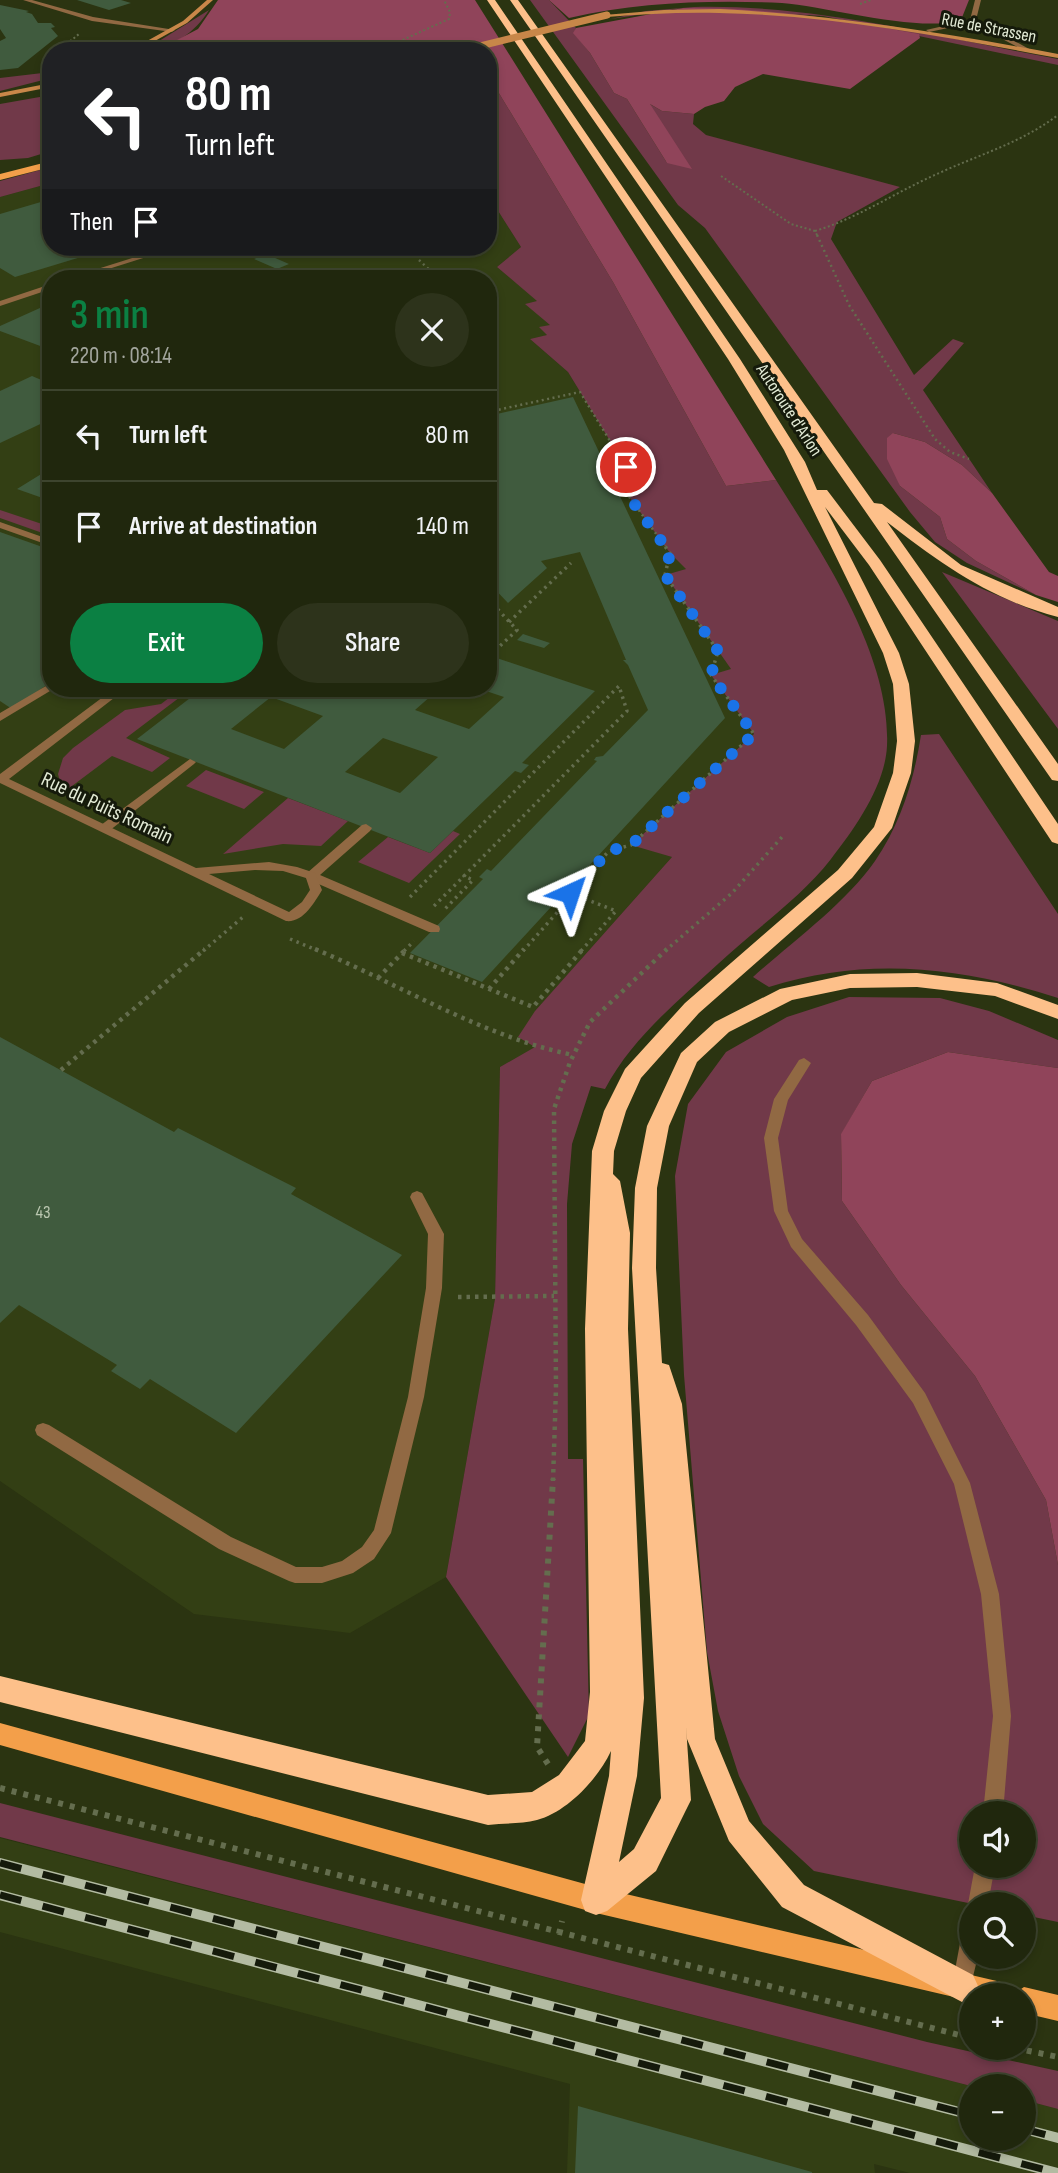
<!DOCTYPE html>
<meta charset="utf-8">
<style>
:root{--surface:#20270d;--page:#2d331b;--text:#f1f3f6;--muted:#a2a59d;--line:#3d442e;--accent:#0b8043}
body{margin:0;font-family:"Sofia Sans Condensed",sans-serif;background:var(--page);color:var(--text);height:100vh;display:flex;flex-direction:column;font-size:26px;white-space:nowrap}
*{box-sizing:border-box;margin:0}
p{font-size:23px;color:var(--muted)}
.icon{flex:none;width:38px;height:38px;fill:none;stroke:currentColor;stroke-width:2;stroke-linecap:round;stroke-linejoin:round}
.map{position:relative;flex:1;overflow:hidden}
.details{position:absolute;left:42px;top:270px;width:455px;height:427px;display:flex;flex-direction:column;background:var(--surface);border-radius:28px;box-shadow:0 4px 10px #0003,0 0 0 2px var(--line)}
.details>*{flex:none}
.hud{position:absolute;left:42px;top:42px;width:455px;height:214px;border-radius:28px;box-shadow:0 4px 10px #0003,0 0 0 2px var(--line);background:#202124;color:#fff;overflow:hidden}
.fabs{position:absolute;left:959px;top:1801px;display:grid;gap:14px}
.fabs a{display:grid;place-items:center;width:77px;height:77px;border-radius:50%;background:var(--surface);box-shadow:0 4px 10px #0003,0 0 0 2px var(--line);font-size:35px}
.pin{position:absolute;display:grid;place-items:center;width:60px;height:60px;color:#fff;margin:-30px;border:4px solid #fff;border-radius:50%;box-shadow:0 2px 7px #0007}
.me{position:absolute;width:77px;margin:-38px;rotate:42deg;stroke-linejoin:round;filter:drop-shadow(0 0 5px #0008)}
.turn{display:flex;align-items:center;gap:24px;height:147px;padding:0 28px;font-size:32px}
.turn .icon{width:91px;height:91px;stroke-width:2.5}
.turn b{display:block;font-size:49px;line-height:60px}
.then{display:flex;align-items:center;height:66px;padding:0 28px;background:#0003;gap:14px;font-size:26px}
.round{display:grid;place-items:center;flex:none;width:74px;height:74px;border-radius:37px;background:var(--page)}
.summary{display:flex;align-items:center;justify-content:space-between;height:119px;padding:0 28px}
h1{font-size:42px;font-weight:600;line-height:52px;color:var(--accent)}
.cta{display:flex;gap:14px;margin-top:auto;padding:14px 28px}
.cta a{flex:1;height:80px;border-radius:42px;background:var(--accent);color:#fff;font-size:28px;font-weight:600;line-height:80px;text-align:center}
.cta a+a{background:var(--page);color:var(--text)}
ul{padding:0;list-style:none}
li{display:flex;align-items:center;gap:21px;height:91px;padding:0 28px;border-top:2px solid var(--line)}
li div{flex:1}
li b{display:block;font-size:26px}
li em{font-style:normal}
.map>svg:first-child{display:block}
.built{fill:#333f14;fill-rule:evenodd}
.green{fill:#713949;fill-rule:evenodd}
.forest{fill:#90445a}
.building{fill:#405b3e;fill-rule:evenodd}
.lines{fill:none;stroke-linecap:round;stroke-linejoin:round}
.path-far4{stroke:#646d4e;stroke-width:2;stroke-dasharray:2 2.5;stroke-linecap:butt}
.path-far3{stroke:#646d4e;stroke-width:2.5;stroke-dasharray:2 3.5;stroke-linecap:butt}
.path-far2{stroke:#646d4e;stroke-width:3.5;stroke-dasharray:2.5 4.5;stroke-linecap:butt}
.path-far1{stroke:#646d4e;stroke-width:4.5;stroke-dasharray:3.5 5;stroke-linecap:butt}
.path{stroke:#646d4e;stroke-width:6;stroke-dasharray:5 7;stroke-linecap:butt}
.lane{fill:#916943;fill-rule:evenodd}
.street{fill:#916943;fill-rule:evenodd}
.secondary{fill:#c88749;fill-rule:evenodd}
.primary{fill:#f39f4a;fill-rule:evenodd}
.highway{fill:#fdc08a;fill-rule:evenodd}
.rail-casing{stroke:#b3bba2;stroke-width:10}
.rail{stroke:#151a0b;stroke-width:7;stroke-dasharray:22;stroke-linecap:butt}
.secondary-bridge{stroke:#c88749;stroke-width:7}
.route{stroke:#1a73e8;stroke-width:12;stroke-dasharray:0 21.6}
.labels{text-anchor:middle;dominant-baseline:central;stroke-width:6;stroke-linejoin:round;paint-order:stroke}
.far-street-label{font-size:18px;fill:#e3ebd6;stroke:#151a0b}
.number-label{font-size:18px;fill:#bac7b0}
.street-label{font-size:21px;fill:#e3ebd6;stroke:#151a0b}
</style>
<div class="map">
<svg width="1058" height="2173" viewBox="0 0 1058 2173">
<rect width="100%" height="100%" fill="#2b3411"/>
<path class="built" d="M51,183V247H488V195L521,247L497,267L538,301L526,304L551,325L548,335L530,339L568,372L626,467L640,483L623,488L670,553L687,569L665,575L732,670L712,676L754,734L632,844L672,857L535,1011L536,1047L500,1067L495,1299L446,1577L350,1633L194,1614L0,1481V197ZM51,278H488V688H51Z
M0,1838L971,2086V2138H1024V2100L1058,2109V2173H910L874,2164L875,2173H567L570,2084L0,1932Z"/>
<path class="green" d="M530,0H549L576,28L574,33L590,53L614,93L627,99L667,163L648,103L662,111L694,114L693,124L706,135L900,187L837,222L831,239L914,375L953,339L964,343L923,390L992,493L962,465L925,442L893,433L900,486L940,517L947,539L976,561L1036,595L967,563L935,542L910,512L705,228L678,205Z
M694,7C818,4 937,37 1058,59V65L823,16L683,8L611,19L646,11Z
M209,10C196,32 169,51 143,51Z
M51,72V78L0,91V78Z
M488,75L613,282L726,486L776,480C823,555 891,655 887,746C885,786 855,828 831,859C800,899 755,929 718,964C677,1002 632,1038 605,1089L591,1086L572,1144L567,1204L568,1459H583L589,1715L568,1757L446,1577L495,1299L500,1067L535,1047L518,1037L535,1011L672,857L631,845L754,734L711,675L731,669L665,575L686,569L670,553L622,487L639,482L626,467L568,372L530,339L547,335L539,327L550,325L525,304L537,301L497,267L521,247L488,195Z
M51,95V151L28,158L0,160V104Z
M51,167V183L0,197V181Z
M0,510L51,527V536L0,518Z
M942,572L1058,621V729Z
M182,688H192L126,738L170,758L152,772L112,756L68,789L60,782L58,774L63,758L73,748L125,710L161,704Z
M939,734L1058,914V998C962,967 867,956 769,987L753,977C792,942 845,904 875,861C901,823 914,780 921,735Z
M206,770L264,792L244,809L186,786Z
M288,798L348,821L321,846L283,844L223,854Z
M453,831L460,834L409,883L358,862L388,837L430,853Z
M849,997L940,998L989,1011L1058,1040V1068L948,1052L872,1081L841,1135L842,1201L901,1285L975,1376L1046,1500L1058,1565V1922L1024,1915V1904H973L814,1871L763,1824L739,1776L718,1711L707,1652L684,1375L675,1176L688,1104L726,1052L787,1017ZM971,1813H1024V1866H971Z
M0,1803L927,2042L1058,2071V2109L1024,2100V2086H971L0,1837Z"/>
<path class="forest" d="M218,0H475L776,480L726,486L613,282L488,75V51H469L460,44L421,51H156L198,29Z
M549,0H969L961,20C919,33 830,7 782,3C710,0 639,2 569,18Z
M683,8C764,7 841,19 919,34L920,38L850,89L763,74L735,87L724,101L705,107L694,114L662,111L650,104L692,169L667,163L627,99L614,93L590,53L573,33L576,28Z
M893,433L925,442L962,465L992,493L1049,572L1058,576V602L1036,595L976,561L947,539L940,517L900,486L887,459V438Z
M948,1052L1058,1068V1565L1046,1500L975,1376L901,1285L842,1201L841,1134L872,1081Z"/>
<path class="building" d="M77,0H121L131,3L109,10Z
M0,5L29,11L26,12L32,14L38,23H51L55,27L51,28L58,36L18,68L0,70V41L6,38L0,29Z
M51,199V247H114L15,277L0,268V214Z
M266,254L289,264L277,269L254,259Z
M51,303V350L0,331V326Z
M32,376L51,384V419L0,443V391Z
M573,397L725,718L482,982L410,953L483,879L479,877L487,869L491,871L597,761L594,760L596,757L603,756L648,710L628,665L623,660H626L580,552L541,561L547,568L508,603L488,582V416Z
M51,468V501L17,489Z
M0,532L51,550V682L12,709L0,701Z
M523,634L550,643L544,648L517,640Z
M488,655L595,691L522,763L529,765L521,773L515,771L430,853L137,739L203,688H440L415,710L469,729L504,697L477,688H488ZM271,697L323,716L284,749L231,729ZM383,738L438,757L400,793L345,772Z
M0,1037L174,1132L178,1128L296,1188L291,1194L402,1255L236,1433L150,1379L140,1389L111,1371L117,1365L19,1305L0,1323Z
M578,2106L812,2172V2173H575Z"/>
<g class="lines">
<path class="path-far4" d="M860,4L871,0
M50,49L62,48L79,34
M378,51L449,19L450,12L444,0
M721,176L791,224L815,231L818,237
M815,231C858,218 896,192 937,174C978,155 1021,143 1058,115"/>
<path class="path-far3" d="M817,235L849,305L935,439L950,452L969,459
M419,260L438,278
M488,396L494,394L489,389L494,383
M488,412L580,392L626,467L622,487L665,546"/>
<path class="path-far2" d="M488,599L517,630L500,646
M509,622L571,563
M410,897L619,686L627,711L464,876L473,880L444,910
M434,906L464,876
M290,939L319,951
M203,951L243,917
M404,951L414,941
M523,951L562,907
M581,951L616,911L570,893L609,851L631,845L754,734L711,675L718,651L665,575L670,553L664,545
M665,951L732,893L782,837"/>
<path class="path-far1" d="M315,949C401,985 481,1036 573,1055
M402,953L533,1007L583,949
M378,978L406,949
M489,989L524,949
M61,1070L205,949
M458,1297L554,1296
M553,1481L556,1388L554,1109L570,1062L590,1022L667,949"/>
<path class="path" d="M548,1764L537,1747L553,1479
M0,1788L971,2038
M559,1934L562,1921
M1015,2048L1058,2057"/>
<path class="lane" d="M0,522L51,540V546L0,528Z
M51,683V688H55L0,721V713Z
M190,759L196,762L194,764L109,831H101L99,828L101,825Z
M366,824L372,828L370,831L320,875L439,926L440,929L439,932H429L307,879L305,876L307,873L362,825Z
M804,1058L811,1063L788,1100L778,1138L788,1211L802,1239L868,1315L925,1393L970,1483L999,1594L1011,1716L1003,1813H983L993,1716L981,1594L954,1484L913,1403L856,1325L791,1247L774,1211L764,1138L774,1099L799,1060Z
M417,1191L422,1193L444,1234L442,1288L424,1397L391,1533L374,1559L353,1573L322,1583H295L289,1581L219,1549L37,1435L35,1430L37,1425L43,1423L49,1425L231,1537L296,1567H322L342,1561L362,1547L374,1530L408,1397L426,1288L428,1234L410,1197L412,1193Z
M975,1866H995L988,1904H971V1911L968,1904Z
M971,1928V1956H978L969,1993L962,1996L955,1993L952,1986L961,1938L964,1931Z"/>
<path class="street" d="M23,0H32L93,17L175,30L172,32L92,21Z
M975,0H981L976,20L1031,50V52H1027L972,23L929,32L926,30L970,20Z
M167,247H178L80,278H69Z
M51,284V289L0,306V301Z
M115,688H127L9,779L196,868L269,862L297,867L315,873L322,890C314,903 303,923 286,921L0,783V774ZM255,870L283,871L306,878L310,890L302,902L289,912L209,874Z"/>
<path class="secondary" d="M207,0H213L187,23L137,51H129L183,21Z
M720,9C835,15 946,33 1058,54V58C946,37 833,15 719,13C682,12 644,14 607,17L604,15L664,10Z
M468,47L470,50L457,51L458,50Z
M51,83V87L0,97V93Z"/>
<path class="primary" d="M51,161V167L0,180V174Z
M0,1723L596,1887L1001,1982L1010,1986L1014,1994L1024,1987L1058,1995V2021L1024,2013V1995H971V2001L596,1913L0,1745Z"/>
<path class="highway" d="M487,0H495L740,359L805,462L817,490H827L880,560L1058,824V844L1052,842L869,565L825,507L899,653L909,684L915,741L911,773L892,828L852,878L699,1013L641,1078L626,1111L614,1151L613,1174L620,1181L630,1233L628,1329L644,1698L637,1776L619,1862L634,1849L661,1798L632,1268L635,1188L647,1126L681,1053L715,1022L780,989L850,974L917,973L997,983L1058,1005V1019L995,996L917,987L850,988L792,1000L729,1032L697,1062L669,1126L657,1188L656,1268L662,1363L669,1365L682,1404L715,1739L749,1821L804,1885L973,1975L978,1986L971,1998L962,2002L782,1907L729,1841L687,1739L686,1726L691,1800L686,1810L656,1871L607,1911L596,1915L585,1911L581,1900L609,1776L611,1751C598,1779 567,1812 537,1820C522,1824 504,1823 488,1825L0,1702V1676L488,1795L532,1792L559,1775L585,1741L590,1692L585,1329L592,1151L604,1111L625,1069L685,1003L838,870L874,827L893,773L897,741L893,684L883,653L784,450L728,359Z
M510,0H518L874,503L882,504L961,565L1058,607V617C991,600 940,563 887,522L1058,764V781L1052,780Z"/>
<defs>
<path id="rail" d="M0,1863L971,2115
M0,1895L1057,2173
M1024,2129L1058,2138"/>
</defs>
<use href="#rail" class="rail-casing"/>
<use href="#rail" class="rail"/>
<path class="secondary-bridge" d="M468,49L607,15"/>
</g>
<g class="lines">
<path class="route" d="M570,893L609,851L631,845L754,734L711,675L718,651L665,575L670,553L622,487L626,467"/>
</g>
<g class="labels">
<g class="far-street-label">
<text transform="translate(989 28) rotate(11)">Rue de Strassen</text>
<text transform="translate(789 410) rotate(57)">Autoroute d'Arlon</text>
</g>
<g class="number-label">
<text x="43" y="1212">43</text>
</g>
<g class="street-label">
<text transform="translate(107 808) rotate(25)">Rue du Puits Romain</text>
</g>
</g>
</svg>
<div class="fabs">
<a><svg class="icon" aria-label="sound" viewBox="0 0 24 24"><path d="M4 9h4l5-4v14l-5-4H4zM17 9q2 3 0 6"/></svg></a>
<a><svg class="icon" aria-label="search" viewBox="0 0 24 24"><circle cx="10" cy="10" r="6"/><path d="M15 15l6 6"/></svg></a>
<a>+</a>
<a>−</a>
</div>
<div class="pin" style="left:626px;top:467px;background:#d93025"><svg class="icon" aria-label="arrive" viewBox="0 0 24 24"><path d="M6 21V4h12l-3 4 3 4H6"/></svg></div>
<svg class="me" style="left:570px;top:893px" viewBox="-20 -20 40 40"><path d="M0-17L14 15 0 8-14 15z" fill="#1a73e8" stroke="#fff" stroke-width="4"/></svg>
<div class="hud">
<div class="turn"><svg class="icon" aria-label="left" viewBox="0 0 24 24"><path d="M17 20v-9H6M10 6l-5 5 5 5"/></svg><div><b>80 m</b>Turn left</div></div>
<div class="then">Then<svg class="icon" aria-label="arrive" viewBox="0 0 24 24"><path d="M6 21V4h12l-3 4 3 4H6"/></svg></div>
</div>
<section class="details">
<div class="summary"><div><h1>3 min</h1><p>220 m · 08:14</p></div><a class="round"><svg class="icon" aria-label="close" viewBox="0 0 24 24"><path d="M6 6l12 12M18 6L6 18"/></svg></a></div>
<ul>
<li><svg class="icon" aria-label="left" viewBox="0 0 24 24"><path d="M17 20v-9H6M10 6l-5 5 5 5"/></svg><div><b>Turn left</b></div><em>80 m</em></li>
<li><svg class="icon" aria-label="arrive" viewBox="0 0 24 24"><path d="M6 21V4h12l-3 4 3 4H6"/></svg><div><b>Arrive at destination</b></div><em>140 m</em></li>
</ul>
<div class="cta"><a>Exit</a><a>Share</a></div>
</section>
</div>
